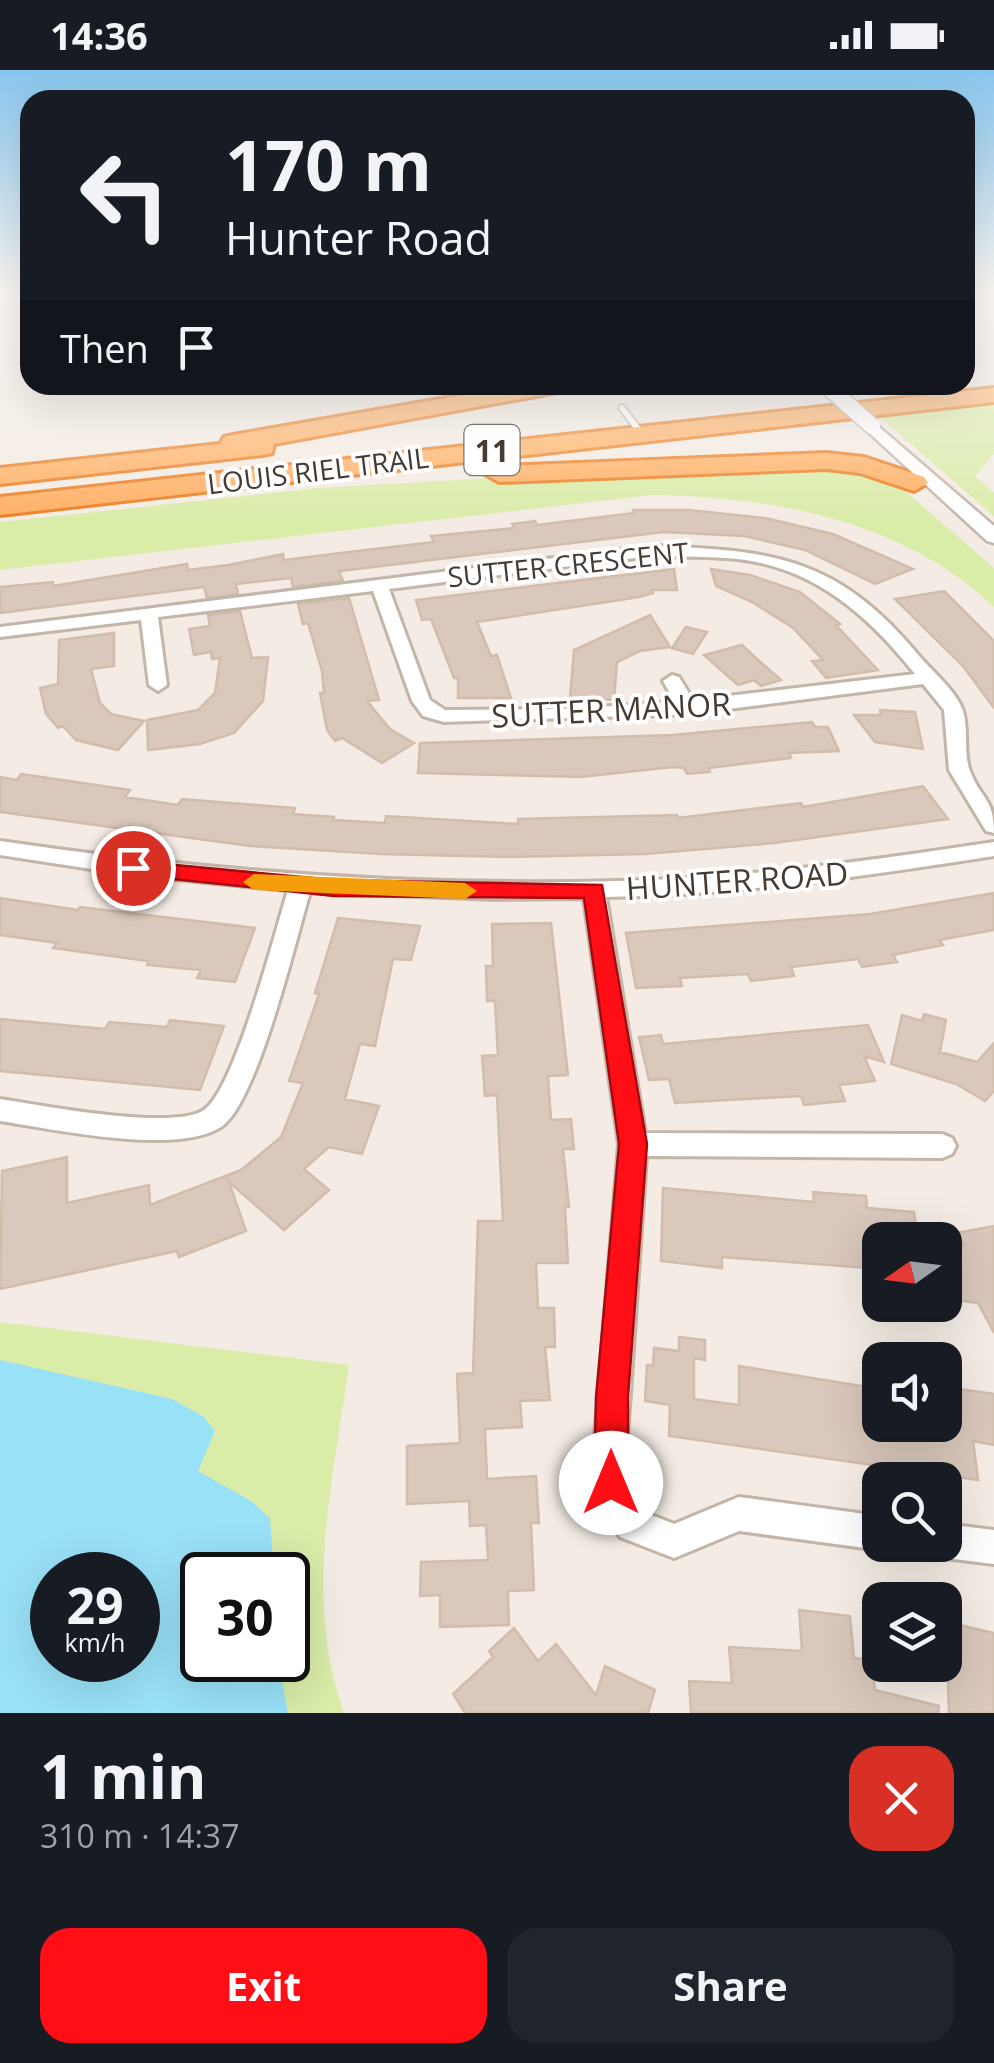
<!DOCTYPE html>
<meta charset="utf-8">
<style>
:root{--surface:#171b24;--page:#20242c;--text:#f1f3f6;--muted:#9ea1a6;--accent:#ff0f15}
body{margin:0;font-family:"Open Sans",sans-serif;background:var(--page);color:var(--text);height:100vh;display:flex;flex-direction:column;font-size:38px;white-space:nowrap}
*{box-sizing:border-box;margin:0}
p{font-size:32px;color:var(--muted)}
.icon{flex:none;width:55px;height:55px;fill:none;stroke:currentColor;stroke-width:2;stroke-linecap:round;stroke-linejoin:round}
.map{position:relative;height:1643px;overflow:hidden}
.sheet{display:flex;flex-direction:column;background:var(--surface);flex:1}
.sheet>*{flex:none}
.banner{position:absolute;left:20px;top:20px;width:955px;height:305px;border-radius:30px;box-shadow:0 10px 40px #0002;background:#171b24;color:var(--text);overflow:hidden}
.needle{width:65px;rotate:256deg}
.fabs{position:absolute;left:862px;top:1152px;display:grid;gap:20px}
.fabs a{display:grid;place-items:center;width:100px;height:100px;border-radius:20px;background:var(--surface);box-shadow:0 10px 40px #0002;font-size:50px}
.speed{position:absolute;left:30px;top:1482px;display:flex;gap:20px;font-size:50px;font-weight:700;text-align:center}
.speed>*{display:grid;place-content:center;width:130px;height:130px;border-radius:50%;background:var(--surface);box-shadow:0 10px 40px #0002;line-height:1}
.speed small{font-size:25px;font-weight:400}
.speed .limit{border:5px solid #111;border-radius:15px;background:#fff;color:#111}
.pin{position:absolute;display:grid;place-items:center;width:85px;height:85px;color:#fff;margin:-42px;border:5px solid #fff;border-radius:50%;box-shadow:0 2px 10px #0007}
.me{position:absolute;width:110px;margin:-55px;rotate:0deg;stroke-linejoin:round;filter:drop-shadow(0 0 8px #0008)}
.turn{display:flex;align-items:center;gap:35px;height:210px;padding:0 40px;font-size:45px}
.turn .icon{width:130px;height:130px;stroke-width:2.5}
.turn b{display:block;font-size:70px;line-height:85px}
.then{display:flex;align-items:center;height:95px;padding:0 40px;background:#0003;gap:20px;font-size:38px}
.round{display:grid;place-items:center;flex:none;width:105px;height:105px;border-radius:30px;background:var(--page)}
.summary{display:flex;align-items:center;justify-content:space-between;height:170px;padding:0 40px}
h1{font-size:60px;font-weight:700;line-height:75px}
.cta{display:flex;gap:20px;margin-top:auto;padding:20px 40px}
.cta a{flex:1;height:115px;border-radius:30px;background:var(--accent);color:#fff;font-size:40px;font-weight:700;line-height:115px;text-align:center}
.cta a+a{background:var(--page);color:var(--text)}
.status{display:flex;justify-content:space-between;align-items:center;height:70px;padding:0 50px;background:var(--surface);direction:ltr}
.status svg{height:28px;fill:currentColor}
.map>svg:first-child{display:block}
.green{fill:#d9eca8;fill-rule:evenodd}
.water{fill:#99e1f7;fill-rule:evenodd}
.building{fill:#d9c8bb;stroke:#d2bcab;stroke-width:2.5}
.lines{fill:none;stroke-linecap:round;stroke-linejoin:round}
.service-casing{stroke:#c3b5a8;stroke-width:9}
.minor-casing{stroke:#c3b5a8;stroke-width:6}
.tertiary-casing{stroke:#c3b5a8;stroke-width:5}
.motorway-casing{stroke:#ec8025;stroke-width:6}
.service{stroke:#fff;stroke-width:6}
.minor{fill:#fff;fill-rule:evenodd}
.tertiary{fill:#fff;fill-rule:evenodd}
.motorway{fill:#ffb063;fill-rule:evenodd}
.tertiary-bridge-casing{stroke:#c3b5a8;stroke-width:19;stroke-linecap:butt}
.tertiary-bridge{stroke:#fff;stroke-width:16}
.route{fill:#ff0f15;stroke:#a60a0e;stroke-width:2.5}
.slow{fill:#f59e0b}
.labels{text-anchor:middle;dominant-baseline:central;stroke-width:8;stroke-linejoin:round;paint-order:stroke}
.far-street-label{font-size:28px;fill:#463b33;stroke:#fff}
.shield{fill:#fff;stroke:#7e7670;stroke-width:2.5}
.shield-label{font-size:30px;font-weight:bold;fill:#463b33}
.street-label{font-size:32px;fill:#463b33;stroke:#fff}
</style>
<div class="status"><b>14:36</b><svg viewBox="0 0 49 12"><path d="M0 12V9h3v3zM5 12V6h3v6zM10 12V3h3v9zM15 12V0h3v12zM26 1h20v11H26zM47 4h2v5h-2z"/></svg></div>
<div class="map">
<svg width="994" height="1643" viewBox="0 0 994 1643">
<rect width="100%" height="100%" fill="#f4ece4"/>
<path class="green" d="M994,330V384L975,406L994,423V446L876,344Z
M848,397L897,414L994,498V537C903,450 774,427 653,425L0,500V452L319,418L489,408Z
M0,1252L349,1295C333,1411 303,1529 344,1643H0ZM52,1505H138V1590H52ZM202,1505H288V1590H202Z"/>
<path class="water" d="M0,1290L172,1329L204,1347L215,1361L198,1401L251,1431L270,1448L274,1505H202V1590H278L288,1643H0ZM52,1505H138V1590H52Z"/>
<path class="building" d="M633,440H689L765,448L833,464L913,499L875,514L805,480L744,466L664,462L349,500L339,501L343,511L293,517L291,508L236,514L238,524L207,528L204,517L0,543V517L53,512V516L187,494L188,500L228,495L283,484L284,490L349,482L434,472L431,466L514,458L512,454L535,451L537,455L634,443Z
M674,499L677,520H651L653,523L639,527L477,552L491,586L497,585L511,628H458V608H454L431,549L422,550L416,530Z
M711,499L750,505L800,522L840,554L836,555L878,600L826,608L812,591L823,590L793,558L752,532L716,516Z
M944,521L994,571V638L963,596L895,529Z
M349,528L379,630L367,631L390,659L414,673L382,693L342,668L335,671L327,660L320,623H324L322,601L308,553L303,554L298,534Z
M240,541L252,588L268,587L263,631L234,663L200,674L148,680L147,650L198,640L215,623L220,588L212,589L211,582L194,585L189,559L210,556L208,545Z
M650,545L670,577L640,581L617,592L614,630L570,627L574,580Z
M686,557L707,562L693,584L672,578Z
M114,563V596L91,599L100,633L111,644L144,651L118,680L76,670L63,656L58,658L46,644L40,618L58,614L59,570Z
M742,575L758,590L781,610L761,616L754,610L738,615L704,585Z
M880,640L915,642L923,679L875,672L854,645H881Z
M812,652L815,657H828L839,681L789,683L791,688L709,698L710,702L687,704L684,698L673,697L581,707L418,703L420,673L672,665Z
M21,704L130,720L125,727L178,735L182,729L295,738L293,744L334,747L333,750L385,753L386,746L518,754V749L677,745L678,748L801,733L803,737L923,716L948,749L775,773L646,784L509,787L380,784L250,776L0,742V707L17,710Z
M994,823V860L939,870L943,875L893,885L897,892L862,897L858,889L791,897L794,906L751,911L748,904L680,908L682,916L636,918L626,863L870,844Z
M0,828L78,840L80,837L255,858L235,912L197,908L201,900L147,895L148,891L53,878L57,873L0,865Z
M338,848L420,856L411,890L393,889L375,976L360,974L345,1029L379,1036L362,1084L329,1077L304,1099L329,1120L284,1160L229,1112L246,1161L179,1187L177,1181L0,1219L2,1101L67,1087V1133L149,1115L150,1135L241,1100L281,1067L303,1013L289,1011L319,924L315,923Z
M551,853L568,1005L548,1006L551,1050L571,1049L574,1079H563L569,1137H565L568,1193H536L538,1238H554L555,1277H545L550,1330L520,1331L522,1357L485,1359L487,1409L536,1406L539,1453H531L534,1520L508,1521L509,1555L440,1557V1525L420,1526L421,1492L488,1490L486,1455L470,1456L469,1431L407,1434V1376L460,1373L457,1304L473,1303L478,1151H503L497,1025L485,1026L482,986L498,985L495,931H487L486,896H493L492,854Z
M924,944L946,950L940,982L977,992L994,973V1021L985,1031L956,1014L891,994L902,945L922,951Z
M0,949L105,959L109,952L167,957L170,950L224,956L200,1020L0,1001Z
M868,955L884,992L864,986L875,1011L839,1015L845,1031L804,1035L801,1026L675,1033L669,1009L649,1010L639,967L661,965L663,974Z
M663,1118L814,1132L813,1122L866,1126L867,1138L914,1142L918,1170H880V1199L722,1187V1198L661,1191Z
M994,1156V1263L978,1233L945,1229V1173L964,1175L957,1163Z
M679,1267L705,1270V1290L694,1288V1329L739,1335V1296L880,1319V1355H945V1317L994,1324V1375L973,1371L978,1410L669,1366L670,1335L645,1331L647,1295H653L654,1278L679,1281Z
M799,1540L850,1546L854,1588L872,1590L875,1620L939,1636L938,1643H691L689,1611L732,1613L729,1577L802,1581Z
M946,1552L994,1563V1643H949Z
M514,1558L538,1591L556,1574L596,1625L605,1596L655,1620L648,1643H465L453,1624L493,1587L489,1581Z"/>
<g class="lines">
<defs>
<path id="service" d="M622,338L641,363"/>
<path id="minor" d="M651,476C774,480 838,487 920,587C933,602 957,622 963,641C969,660 963,683 970,701C981,730 994,727 994,763L986,761L949,700L944,640L923,614L689,644L444,652L423,646L412,631L373,521L158,547L167,615L158,621L149,615L141,550L0,567V557ZM651,486C679,487 709,486 737,489C814,497 869,546 915,604L693,630L679,607L672,605L663,611L675,632L566,639L445,640L430,630L389,519Z
M0,771C206,801 410,817 618,811C744,808 869,791 994,772V786C866,806 736,825 606,827L645,1063L942,1064L952,1068L956,1076L952,1084L942,1088L646,1086L627,1367L628,1411L644,1442L674,1454L739,1427L880,1446V1475H892L880,1480L739,1461L674,1488L620,1467C598,1423 594,1417 595,1367L619,1074L584,828L497,829L310,822C296,869 257,1034 221,1057C175,1086 53,1059 0,1051V1029C39,1035 174,1061 204,1040C235,1019 275,862 288,820L124,804L0,785Z
M945,1454L994,1460V1494L945,1488L933,1483L929,1475H945Z"/>
<path id="tertiary" d="M872,351L994,456V473L987,471L866,360V352Z"/>
<path id="motorway" d="M521,315H570L558,322L274,374L272,383L263,385L0,414V398L220,374L224,367L233,365Z
M994,318V332L0,445V427Z
M826,383L864,387L924,407L928,413L914,421L860,403L826,399L499,412L485,404L499,396Z"/>
</defs>
<use href="#service" class="service-casing"/>
<use href="#minor" class="minor-casing"/>
<use href="#tertiary" class="tertiary-casing"/>
<use href="#motorway" class="motorway-casing"/>
<use href="#service" class="service"/>
<use href="#minor" class="minor"/>
<use href="#tertiary" class="tertiary"/>
<use href="#motorway" class="motorway"/>
<defs>
<path id="tertiary-bridge" d="M826,315L872,356"/>
</defs>
<use href="#tertiary-bridge" class="tertiary-bridge-casing"/>
<use href="#tertiary-bridge" class="tertiary-bridge"/>
</g>
<linearGradient id="sky" x2="0" y2="1"><stop stop-color="#88c6ee"/><stop offset="0.49" stop-color="#faf6f3"/><stop offset="1" stop-color="#faf6f3" stop-opacity="0"/></linearGradient>
<rect width="994" height="453" fill="url(#sky)"/>
<path class="route" d="M133,791L334,810L602,815L647,1074L628,1327V1413L623,1425L611,1430L599,1425L594,1413L596,1327L619,1074L584,828L334,826L125,804L122,798Z"/>
<path class="slow" d="M254,804L465,813L477,821L465,829L254,820L243,812Z"/>
<g class="labels">
<g class="far-street-label">
<text transform="translate(318 400) rotate(-7)">LOUIS RIEL TRAIL</text>
<text transform="translate(568 494) rotate(-6)">SUTTER CRESCENT</text>
</g>
<rect class="shield" x="464.5" y="355" width="55" height="50" rx="8"/>
<g class="shield-label">
<text x="492" y="380">11</text>
</g>
<g class="street-label">
<text transform="translate(611 639) rotate(-3)">SUTTER MANOR</text>
<text transform="translate(737 810) rotate(-4)">HUNTER ROAD</text>
</g>
</g>
</svg>
<div class="fabs">
<a><svg class="needle" viewBox="-14 -14 28 28"><path d="M0-13l5 13h-10z" fill="#e53935"/><path d="M0 13l5-13h-10z" fill="#9ea1a6"/></svg></a>
<a><svg class="icon" aria-label="sound" viewBox="0 0 24 24"><path d="M4 9h4l5-4v14l-5-4H4zM17 9q2 3 0 6"/></svg></a>
<a><svg class="icon" aria-label="search" viewBox="0 0 24 24"><circle cx="10" cy="10" r="6"/><path d="M15 15l6 6"/></svg></a>
<a><svg class="icon" aria-label="layers" viewBox="0 0 24 24"><path d="M12 4l9 5-9 5-9-5zM3 14l9 5 9-5"/></svg></a>
</div>
<div class="speed"><div>29<small>km/h</small></div><div class="limit">30</div></div>
<div class="pin" style="left:133px;top:798px;background:#d93025"><svg class="icon" aria-label="arrive" viewBox="0 0 24 24"><path d="M6 21V4h12l-3 4 3 4H6"/></svg></div>
<svg class="me" style="left:611px;top:1413px" viewBox="-20 -20 40 40"><circle r="19" fill="#fff"/><path d="M0-13L10 11 0 6-10 11z" fill="#ff0f15"/></svg>
<div class="banner">
<div class="turn"><svg class="icon" aria-label="left" viewBox="0 0 24 24"><path d="M17 20v-9H6M10 6l-5 5 5 5"/></svg><div><b>170 m</b>Hunter Road</div></div>
<div class="then">Then<svg class="icon" aria-label="arrive" viewBox="0 0 24 24"><path d="M6 21V4h12l-3 4 3 4H6"/></svg></div>
</div>
</div>
<section class="sheet">
<div class="summary"><div><h1>1 min</h1><p>310 m · 14:37</p></div><a class="round" style="background:#d93025;color:#fff"><svg class="icon" aria-label="close" viewBox="0 0 24 24"><path d="M6 6l12 12M18 6L6 18"/></svg></a></div>
<div class="cta"><a>Exit</a><a>Share</a></div>
</section>
